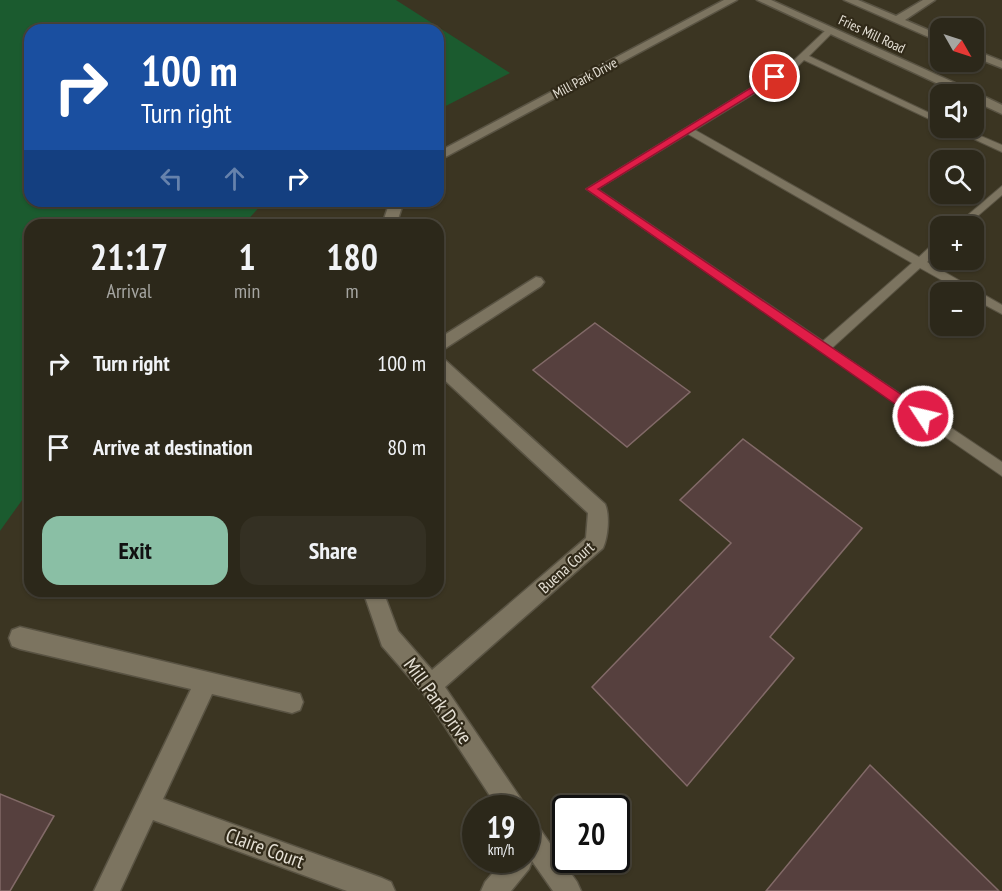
<!DOCTYPE html>
<meta charset="utf-8">
<style>
:root{--surface:#2c281a;--page:#343023;--text:#f1f3f6;--muted:#a6a6a2;--line:#484439;--accent:#8abfa5}
body{margin:0;font-family:"PT Sans Narrow",sans-serif;background:var(--page);color:var(--text);height:100vh;display:flex;flex-direction:column;font-size:22px;white-space:nowrap}
*{box-sizing:border-box;margin:0}
p{font-size:20px;color:var(--muted)}
.icon{flex:none;width:33px;height:33px;fill:none;stroke:currentColor;stroke-width:2;stroke-linecap:round;stroke-linejoin:round}
.map{position:relative;flex:1;overflow:hidden}
.sheet{position:absolute;left:24px;top:219px;width:420px;height:378px;display:flex;flex-direction:column;background:var(--surface);border-radius:18px;box-shadow:0 2px 4px #0004,0 0 0 2px var(--line)}
.sheet>*{flex:none}
.banner{position:absolute;left:24px;top:24px;width:420px;height:183px;border-radius:18px;box-shadow:0 2px 4px #0004,0 0 0 2px var(--line);background:#1a4fa0;color:#fff;overflow:hidden}
.needle{width:39px;rotate:129deg}
.controls{position:absolute;left:930px;top:18px;display:grid;gap:12px}
.controls a{display:grid;place-items:center;width:54px;height:54px;border-radius:12px;background:var(--surface);box-shadow:0 2px 4px #0004,0 0 0 2px var(--line);font-size:30px}
.speed{position:absolute;left:462px;top:795px;display:flex;gap:12px;font-size:30px;font-weight:700;text-align:center}
.speed>*{display:grid;place-content:center;width:78px;height:78px;border-radius:50%;background:var(--surface);box-shadow:0 2px 4px #0004,0 0 0 2px var(--line);line-height:1}
.speed small{font-size:15px;font-weight:400}
.speed .limit{border:3px solid #111;border-radius:9px;background:#fff;color:#111}
.pin{position:absolute;display:grid;place-items:center;width:51px;height:51px;color:#fff;margin:-26px;border:3px solid #fff;border-radius:50%;box-shadow:0 2px 6px #0007}
.me{position:absolute;width:66px;margin:-33px;rotate:305deg;stroke-linejoin:round;filter:drop-shadow(0 0 4px #0008)}
.turn{display:flex;align-items:center;gap:21px;height:126px;padding:0 18px;font-size:27px}
.turn .icon{width:78px;height:78px;stroke-width:2.5}
.turn b{display:block;font-size:42px;line-height:51px}
.lanes{display:flex;align-items:center;height:57px;padding:0 18px;background:#0003;justify-content:center;gap:30px;direction:ltr}
.lanes .off{opacity:.35}
.eta{display:flex;justify-content:space-evenly;align-items:center;height:102px;text-align:center}
.eta b{font-size:36px;font-weight:800;line-height:42px}
.action{display:flex;gap:12px;margin-top:auto;padding:12px 18px}
.action a{flex:1;height:69px;border-radius:18px;background:var(--accent);color:#111;font-size:24px;font-weight:800;line-height:69px;text-align:center}
.action a+a{background:var(--page);color:var(--text)}
ul{padding:0;list-style:none}
li{display:flex;align-items:center;gap:18px;height:84px;padding:0 18px}
li div{flex:1}
li b{display:block;font-size:22px}
li em{font-style:normal}
.map>svg:first-child{display:block}
.green{fill:#1b5b2f}
.building{fill:#56403e;stroke:#826a68;stroke-width:1.5}
.lines{fill:none;stroke-linecap:round;stroke-linejoin:round}
.lane-casing{stroke:#595343;stroke-width:2}
.street-casing{stroke:#595343;stroke-width:3}
.secondary-casing{stroke:#595343;stroke-width:3}
.lane{fill:#7c7460;fill-rule:evenodd}
.street{fill:#7c7460;fill-rule:evenodd}
.secondary{fill:#7c7460;fill-rule:evenodd}
.route{fill:#e11d48;stroke:#92132f;stroke-width:1.5}
.labels{text-anchor:middle;dominant-baseline:central;stroke-width:4.5;stroke-linejoin:round;paint-order:stroke}
.far-street-label{font-size:14px;fill:#e5e0d5;stroke:#312a19}
.street-label{font-size:16px;fill:#e5e0d5;stroke:#312a19}
.near-street-label{font-size:20px;fill:#e5e0d5;stroke:#312a19}
</style>
<div class="map">
<svg width="1002" height="891" viewBox="0 0 1002 891">
<rect width="100%" height="100%" fill="#3b3522"/>
<path class="green" d="M0,0H396L510,73L438,110V30H30V201H265L243,225H30V489L0,531Z"/>
<path class="building" d="M595,323L690,392L627,447L533,370Z
M743,439L862,528L770,637L794,658L687,786L592,687L731,543L680,500Z
M870,765L999,891H766Z
M0,794L54,816L10,891H0Z"/>
<g class="lines">
<defs>
<path id="lane" d="M827,29L834,31L809,56L940,118V124L804,60L796,68L695,130L919,257L936,241L940,240V250L927,262L1002,305V314L974,299V292H963L920,268L832,348L1002,462V476L586,189L790,64ZM688,134L912,263L823,341L598,189Z
M950,128H962L1002,145V152Z
M1002,186V195L966,226H955Z"/>
<path id="street" d="M724,0H737L438,161V152Z
M844,0H858L896,16L923,0H935L905,20L940,35V42Z
M974,50L1002,61V68L974,57Z
M390,201H404L396,225H382Z
M536,277L541,278L544,282L541,286L438,353V339Z
M438,357L444,359L605,504C610,515 608,537 603,548L445,687L521,799L524,808H498L423,693L382,646L363,591H383L398,631L432,670L586,538L588,513L438,374Z
M20,627L300,694L303,702L300,710L292,713L212,694L163,799L382,878L391,882L395,891H347L153,820L120,891H94L191,689L20,649L12,646L9,638L12,630Z
M526,819L535,822L577,882L581,891H553L532,861L529,869L511,891H481L485,882L504,860H526Z"/>
<path id="secondary" d="M757,0H771L973,91L1002,105V114L974,101V94H960Z"/>
</defs>
<use href="#lane" class="lane-casing"/>
<use href="#street" class="street-casing"/>
<use href="#secondary" class="secondary-casing"/>
<use href="#lane" class="lane"/>
<use href="#street" class="street"/>
<use href="#secondary" class="secondary"/>
</g>
<path class="route" d="M772,75L780,77L598,189L927,412L929,416L927,420H918L586,189Z"/>
<g class="labels">
<g class="far-street-label">
<text transform="translate(872 34) rotate(25)">Fries Mill Road</text>
<text transform="translate(585 78) rotate(-28)">Mill Park Drive</text>
</g>
<g class="street-label">
<text transform="translate(566 567) rotate(-42)">Buena Court</text>
</g>
<g class="near-street-label">
<text transform="translate(438 701) rotate(54)">Mill Park Drive</text>
<text transform="translate(265 848) rotate(20)">Claire Court</text>
</g>
</g>
</svg>
<div class="controls">
<a><svg class="needle" viewBox="-14 -14 28 28"><path d="M0-13l5 13h-10z" fill="#e53935"/><path d="M0 13l5-13h-10z" fill="#a6a6a2"/></svg></a>
<a><svg class="icon" aria-label="sound" viewBox="0 0 24 24"><path d="M4 9h4l5-4v14l-5-4H4zM17 9q2 3 0 6"/></svg></a>
<a><svg class="icon" aria-label="search" viewBox="0 0 24 24"><circle cx="10" cy="10" r="6"/><path d="M15 15l6 6"/></svg></a>
<a>+</a>
<a>−</a>
</div>
<div class="speed"><div>19<small>km/h</small></div><div class="limit">20</div></div>
<div class="pin" style="left:775px;top:77px;background:#d93025"><svg class="icon" aria-label="arrive" viewBox="0 0 24 24"><path d="M6 21V4h12l-3 4 3 4H6"/></svg></div>
<svg class="me" style="left:923px;top:416px" viewBox="-20 -20 40 40"><circle r="17" fill="#e11d48" stroke="#fff" stroke-width="3"/><path d="M0-11L8 9 0 5-8 9z" fill="#fff"/></svg>
<div class="banner">
<div class="turn"><svg class="icon" aria-label="right" viewBox="0 0 24 24"><path d="M7 20v-9h11M14 6l5 5-5 5"/></svg><div><b>100 m</b>Turn right</div></div>
<div class="lanes"><svg class="icon off" aria-label="left" viewBox="0 0 24 24"><path d="M17 20v-9H6M10 6l-5 5 5 5"/></svg><svg class="icon off" aria-label="ahead" viewBox="0 0 24 24"><path d="M12 20V5M6 11l6-6 6 6"/></svg><svg class="icon" aria-label="right" viewBox="0 0 24 24"><path d="M7 20v-9h11M14 6l5 5-5 5"/></svg></div>
</div>
<section class="sheet">
<div class="eta">
<div><b>21:17</b><p>Arrival</p></div>
<div><b>1</b><p>min</p></div>
<div><b>180</b><p>m</p></div>
</div>
<ul>
<li><svg class="icon" aria-label="right" viewBox="0 0 24 24"><path d="M7 20v-9h11M14 6l5 5-5 5"/></svg><div><b>Turn right</b></div><em>100 m</em></li>
<li><svg class="icon" aria-label="arrive" viewBox="0 0 24 24"><path d="M6 21V4h12l-3 4 3 4H6"/></svg><div><b>Arrive at destination</b></div><em>80 m</em></li>
</ul>
<div class="action"><a>Exit</a><a>Share</a></div>
</section>
</div>
